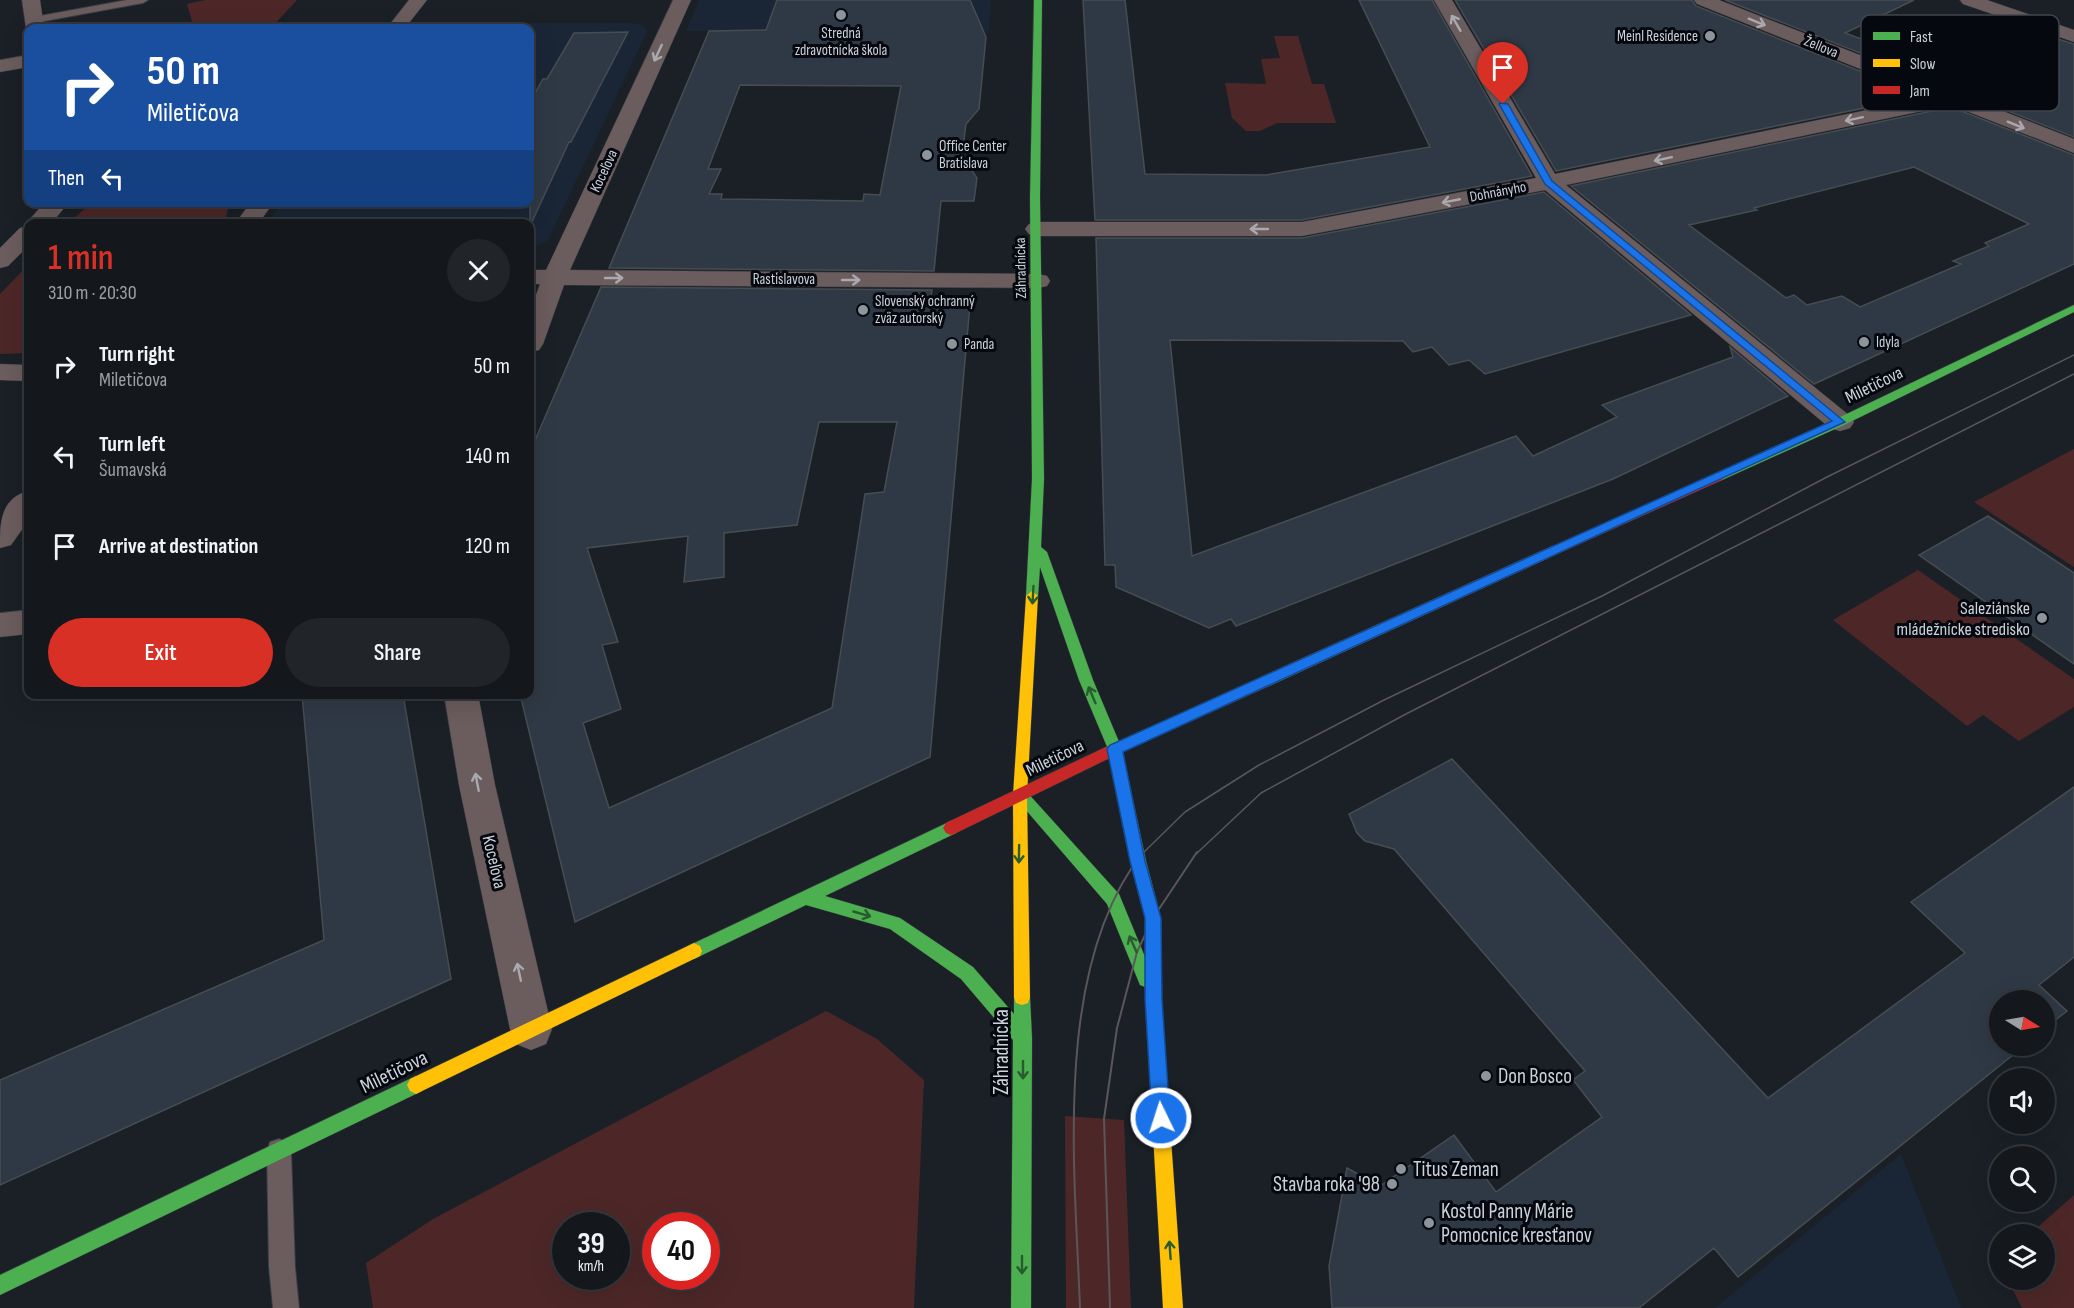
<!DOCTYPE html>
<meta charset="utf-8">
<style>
:root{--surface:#14181c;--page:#212529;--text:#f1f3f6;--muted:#9da0a3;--line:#33373b;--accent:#d93025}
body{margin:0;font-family:"Sofia Sans Condensed",sans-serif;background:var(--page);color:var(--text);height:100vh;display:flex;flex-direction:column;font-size:22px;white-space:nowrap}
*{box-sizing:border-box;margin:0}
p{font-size:20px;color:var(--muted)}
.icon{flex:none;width:33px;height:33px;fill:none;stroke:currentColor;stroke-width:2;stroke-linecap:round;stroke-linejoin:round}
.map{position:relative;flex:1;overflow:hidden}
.sheet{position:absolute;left:24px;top:219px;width:510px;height:480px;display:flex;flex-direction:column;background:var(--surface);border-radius:12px;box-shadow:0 6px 24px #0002,0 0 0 2px var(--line)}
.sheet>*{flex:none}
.guide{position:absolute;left:24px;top:24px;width:510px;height:183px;border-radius:12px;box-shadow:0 6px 24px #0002,0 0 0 2px var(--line);background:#1a4fa0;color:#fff;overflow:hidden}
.needle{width:39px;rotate:101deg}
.buttons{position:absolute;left:1989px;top:990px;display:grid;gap:12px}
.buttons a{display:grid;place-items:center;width:66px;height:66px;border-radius:50%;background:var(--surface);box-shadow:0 6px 24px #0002,0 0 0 2px var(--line);font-size:30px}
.speed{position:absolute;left:552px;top:1212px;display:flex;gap:12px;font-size:30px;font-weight:700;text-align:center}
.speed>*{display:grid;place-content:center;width:78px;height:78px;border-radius:50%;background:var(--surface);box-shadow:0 6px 24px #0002,0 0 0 2px var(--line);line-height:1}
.speed small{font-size:15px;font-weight:400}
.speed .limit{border:9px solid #d22;background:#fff;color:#111}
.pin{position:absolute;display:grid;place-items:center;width:51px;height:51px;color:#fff;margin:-62px -26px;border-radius:50% 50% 50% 0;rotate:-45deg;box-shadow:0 0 6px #0007}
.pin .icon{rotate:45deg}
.me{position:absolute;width:66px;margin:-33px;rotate:356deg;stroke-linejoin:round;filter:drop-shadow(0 0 4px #0008)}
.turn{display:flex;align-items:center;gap:21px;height:126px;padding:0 24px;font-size:27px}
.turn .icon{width:78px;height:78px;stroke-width:2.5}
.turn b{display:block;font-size:42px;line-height:51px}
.then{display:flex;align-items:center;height:57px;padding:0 24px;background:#0003;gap:12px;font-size:22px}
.round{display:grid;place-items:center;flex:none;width:63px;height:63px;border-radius:32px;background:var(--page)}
.headline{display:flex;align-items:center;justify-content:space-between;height:102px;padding:0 24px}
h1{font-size:36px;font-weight:600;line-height:45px;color:var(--accent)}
.action{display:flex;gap:12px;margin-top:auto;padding:12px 24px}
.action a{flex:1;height:69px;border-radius:36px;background:var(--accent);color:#fff;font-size:24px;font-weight:600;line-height:69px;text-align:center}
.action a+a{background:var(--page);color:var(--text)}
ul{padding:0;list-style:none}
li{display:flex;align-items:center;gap:18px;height:90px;padding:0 24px}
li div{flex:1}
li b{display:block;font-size:22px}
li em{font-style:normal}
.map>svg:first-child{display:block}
.built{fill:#1a2636}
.green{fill:#4d2727;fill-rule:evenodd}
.building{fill:#2f3945;stroke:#474c51;stroke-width:1.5;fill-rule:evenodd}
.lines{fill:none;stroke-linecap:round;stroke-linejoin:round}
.lane-casing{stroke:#373c42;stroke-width:2}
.street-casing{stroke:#373c42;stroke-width:1}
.fast-casing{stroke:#373c42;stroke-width:1}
.slow-casing{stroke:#373c42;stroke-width:1}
.jam-casing{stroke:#373c42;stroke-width:1}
.lane{fill:#6b5c5d;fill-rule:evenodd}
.street{fill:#6b5c5d;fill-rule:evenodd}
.fast{fill:#4caf50;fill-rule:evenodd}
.slow{fill:#ffc107;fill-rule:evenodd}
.jam{fill:#c62828;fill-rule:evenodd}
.tram-far1{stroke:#5a5659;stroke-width:1.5}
.tram{stroke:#5a5659;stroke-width:2}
.oneway{stroke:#aaa9af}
.oneway2{stroke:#285c2f}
.route{fill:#1a73e8;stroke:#114b97;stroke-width:1.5}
.poi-dot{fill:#8e949c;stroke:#05080e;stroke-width:2}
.labels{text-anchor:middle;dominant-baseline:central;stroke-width:6;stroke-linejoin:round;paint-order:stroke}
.far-poi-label{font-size:15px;fill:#ccd2db;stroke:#05080e;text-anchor:start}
.far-street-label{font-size:15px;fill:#ccd2db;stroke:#05080e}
.street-label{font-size:18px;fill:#ccd2db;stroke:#05080e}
.poi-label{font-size:18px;fill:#ccd2db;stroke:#05080e;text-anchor:end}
.near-street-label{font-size:21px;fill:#ccd2db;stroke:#05080e}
.near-poi-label{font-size:21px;fill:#ccd2db;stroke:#05080e;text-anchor:start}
.key{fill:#05080e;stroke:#41454c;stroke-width:1.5}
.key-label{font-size:16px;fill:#ccd2db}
</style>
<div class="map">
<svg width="2074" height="1308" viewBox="0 0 2074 1308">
<rect width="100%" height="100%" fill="#1a2026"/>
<path class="built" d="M699,0H991L989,31H686Z
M436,23H630L643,25L647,32L548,240L530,250V224H266L282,203L530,202V28H416Z
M1901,1154L1961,1308H1715Z"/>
<path class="green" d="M205,0H297L271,28H194L187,4Z
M1274,36H1298L1312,84H1324L1336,123H1277L1260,131H1246L1232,118L1225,83L1266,84L1261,59L1280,58Z
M111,203L216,204L228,209L226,218L221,223H68L87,207Z
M28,265V353L0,354V294Z
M2074,449V567L1974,502Z
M1918,570L2074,679V707L2019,741L1983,715L1967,726L1833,620Z
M826,1011L877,1039L924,1080L914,1308H373L366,1263L433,1219ZM566,1226H616V1276H566ZM656,1226H706V1276H656Z
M1065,1116L1124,1120L1131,1308H1066Z
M2074,1195V1308H2022L2008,1280H2044V1234H2030Z"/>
<path class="building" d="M777,0H970L986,37L979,109L966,124L962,156L977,178L974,201H941L934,271L609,268L709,31L766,30ZM740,85L901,86L880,195L864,194L863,201L721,199L722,194H709L721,169H708Z
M1083,0H1125L1145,174L1266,175L1430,147L1359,0H1432L1532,176L1302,220H1095Z
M1455,0H1692L1696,6L1923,96L1556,171Z
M1725,0H1914L1845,33L1966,78L2045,35L2074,44V137Z
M628,32L571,142H569L530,226V102L543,79H547L574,33Z
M1951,107L2074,155V264L1814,384L1571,186ZM1914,167L2029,224L1985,243L1989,246L1953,261L1961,264L1860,307L1842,296L1807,305L1794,295L1786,298L1689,225L1757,210L1754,208Z
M1544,192L1691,315L1485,374L1469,360L1449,365L1432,347L1413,352L1403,341L1170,340L1192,556L1516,436L1533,456L1617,417L1602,405L1733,357L1730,347L1788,396L1613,479L1236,626L1231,619L1209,628L1116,587L1115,565H1105L1096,238H1302Z
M601,287L932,290L930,304H970L930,757L575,922L520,694H530V452ZM819,422H897L884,492L865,494L832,708L609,808L583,723L621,709L602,645L618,642L587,548L688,536L684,582L724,577V533L797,525Z
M1988,516L2074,573V664L1919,555Z
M302,694H403L451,979L0,1185V1080L324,940Z
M1452,759L1768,1098L1965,953L1911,902L2074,787V957L2039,985L2067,1011L2044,1029V1000H2000V1046H2024L1738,1277L1714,1248L1639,1308H1332L1329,1266L1347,1168L1380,1186L1454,1135L1496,1192L1602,1117L1573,1080L1585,1071L1394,849L1365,841L1357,833L1349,814Z"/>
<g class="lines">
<defs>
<path id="lane" d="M127,0H148L143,3L34,23L29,20L34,17Z
M279,1139L288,1142L291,1151L295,1267L299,1308H273L269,1267L267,1151L270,1142Z"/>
<path id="street" d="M22,0H40L44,28H28V32L26,28Z
M409,0H427L405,28H387Z
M673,0H691L570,270L1038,274L1047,276L1050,281L1047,286L1038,288L564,285L543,344L539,350L530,352V312L540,284H530V270H546Z
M1434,0H1452L1555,174L1931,97L1697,4L1694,0H1719L2074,139V153L1951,105L1566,185L1850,416L1854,422L1850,428L1840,431L1830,428L1545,190L1302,236H1037L1029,234L1025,229L1029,224L1037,222H1302L1536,178Z
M1960,0H1987L2074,30V42L1963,4Z
M28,55V67L0,72V60Z
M45,202H69L51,224H28V246L8,266L0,268V248L20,228L28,226L26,224Z
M251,202H274L258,224H235Z
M0,364L28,365V381L0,380Z
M28,491V521L11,545L0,548C0,523 0,499 28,491Z
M28,610V634L0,637V613Z
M444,694H478L495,785L552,1029L546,1044L531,1050L516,1044L510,1029L459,785Z"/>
<path id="fast" d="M1034,0H1042L1040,197L1044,479L1041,547L1047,552L1093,680L1122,749L1146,861L1161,918L1162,1012L1160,1018L1154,1020L1148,1018L1146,1012L1145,987L1140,985L1107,904L1013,795L1015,790L1020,789L1025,790L1119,894L1145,957V918L1130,861L1108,749L1079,680L1040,567L1038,596L1032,601L1026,596L1032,479L1030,197Z
M2074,305V312L1844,425L1722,480L1718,481L1712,477L1714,474L1836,419Z
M951,821L956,823L959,828L956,833L825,896L900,918L973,967L1014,1014V997L1016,991L1022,989L1028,991L1030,997L1032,1038L1031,1308H1011L1013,1040L961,979L890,929L806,905L694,959L688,956L686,951L688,946Z
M416,1076L422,1079L425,1085L422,1091L0,1295V1275Z"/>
<path id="slow" d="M1553,546L1557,548L1559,551L1557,554L1269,686H1259L1257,682L1259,678Z
M1032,591L1038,596L1027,795L1030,997L1028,1003L1022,1005L1016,1003L1014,997L1013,795L1026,596Z
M694,943L700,946L702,951L700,956L422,1091L416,1094L410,1091L407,1085L410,1079Z
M1154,1004L1160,1006L1162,1012L1183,1308H1163L1146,1012L1148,1006Z"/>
<path id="jam" d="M1718,473L1724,477L1722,480L1557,554H1549L1547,551L1549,548Z
M1264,676L1269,678L1271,682L1269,686L1120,753L956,833L951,835L946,833L943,828L946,823L1110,745Z"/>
</defs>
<use href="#lane" class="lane-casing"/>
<use href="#street" class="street-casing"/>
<use href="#fast" class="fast-casing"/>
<use href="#slow" class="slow-casing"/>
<use href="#jam" class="jam-casing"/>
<use href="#lane" class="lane"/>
<use href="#street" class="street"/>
<use href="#fast" class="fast"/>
<use href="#slow" class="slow"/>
<use href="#jam" class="jam"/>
<path class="tram-far1" d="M1142,854L1185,812L1259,765L1384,700L1602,596L1827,477L2074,355
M1196,854L1261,793L1404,715L2074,374"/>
<path class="tram" d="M1080,1308C1075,1169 1052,968 1143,852
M1110,1308L1104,1119L1117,1028L1137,952L1153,918L1197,852"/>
</g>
<defs><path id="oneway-shaft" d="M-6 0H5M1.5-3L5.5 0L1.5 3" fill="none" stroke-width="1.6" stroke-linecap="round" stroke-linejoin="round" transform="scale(1.5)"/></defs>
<g class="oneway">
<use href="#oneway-shaft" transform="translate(1757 22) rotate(22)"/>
<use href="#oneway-shaft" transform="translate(1456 23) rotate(-120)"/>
<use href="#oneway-shaft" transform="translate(658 53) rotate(115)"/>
<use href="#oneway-shaft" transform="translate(1854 119) rotate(168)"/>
<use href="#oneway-shaft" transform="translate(2016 125) rotate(22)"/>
<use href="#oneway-shaft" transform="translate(1663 159) rotate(168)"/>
<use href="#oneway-shaft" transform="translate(1451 201) rotate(169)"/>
<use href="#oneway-shaft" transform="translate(1259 229) rotate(-180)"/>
<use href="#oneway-shaft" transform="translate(614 278)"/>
<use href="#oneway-shaft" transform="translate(851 280)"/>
<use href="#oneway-shaft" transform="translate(477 782) rotate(-101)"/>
<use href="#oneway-shaft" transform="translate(519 972) rotate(-102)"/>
</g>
<g class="oneway2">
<use href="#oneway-shaft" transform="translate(1033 595) rotate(93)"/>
<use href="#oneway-shaft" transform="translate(1092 695) rotate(-113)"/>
<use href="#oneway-shaft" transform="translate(1019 854) rotate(91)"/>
<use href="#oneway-shaft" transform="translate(862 914) rotate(16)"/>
<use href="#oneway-shaft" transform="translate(1133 944) rotate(-114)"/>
<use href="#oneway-shaft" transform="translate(1023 1070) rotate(90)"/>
<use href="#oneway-shaft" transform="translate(1170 1250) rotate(-94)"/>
<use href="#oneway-shaft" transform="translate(1022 1265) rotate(90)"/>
</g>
<path class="route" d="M1500,103L1508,104L1552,181L1845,422L1123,752L1145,861L1161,918L1162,999L1170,1118L1167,1124L1161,1127L1155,1124L1152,1118L1145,999V918L1130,861L1107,749L1110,745L1832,421L1545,184L1499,104Z"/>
<g class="poi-dot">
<circle cx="841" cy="15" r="6"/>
<circle cx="1710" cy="36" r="6"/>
<circle cx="927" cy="155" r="6"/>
<circle cx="863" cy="310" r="6"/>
<circle cx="1864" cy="342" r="6"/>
<circle cx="952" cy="344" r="6"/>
<circle cx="2042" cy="618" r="6"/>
<circle cx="1486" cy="1076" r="6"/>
<circle cx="1401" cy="1169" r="6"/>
<circle cx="1392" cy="1184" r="6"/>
<circle cx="1429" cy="1223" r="6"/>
</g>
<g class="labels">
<g class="far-poi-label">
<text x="841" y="33" text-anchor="middle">Stredná<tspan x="841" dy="17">zdravotnícka škola</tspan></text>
<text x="1698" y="36" text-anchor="end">Meinl Residence</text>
<text x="939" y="146">Office Center<tspan x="939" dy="17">Bratislava</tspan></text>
<text x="875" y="301">Slovenský ochranný<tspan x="875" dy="17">zväz autorský</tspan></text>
<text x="1876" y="342">Idyla</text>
<text x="964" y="344">Panda</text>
</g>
<g class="far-street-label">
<text transform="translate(1821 47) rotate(22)">Žellova</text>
<text transform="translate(604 171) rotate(-65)">Koceľova</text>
<text transform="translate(1498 192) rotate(-11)">Dohnányho</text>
<text transform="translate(1021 268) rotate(-91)">Záhradnícka</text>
<text x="784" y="279">Rastislavova</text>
</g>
<g class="street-label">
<text transform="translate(1874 385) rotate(-26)">Miletičova</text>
<text transform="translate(1055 758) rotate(-26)">Miletičova</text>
<text transform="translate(494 862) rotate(77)">Koceľova</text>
</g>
<g class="poi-label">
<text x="2030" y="608">Saleziánske<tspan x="2030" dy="21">mládežnícke stredisko</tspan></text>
</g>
<g class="near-street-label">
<text transform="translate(1001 1052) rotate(-90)">Záhradnícka</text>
<text transform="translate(394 1072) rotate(-26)">Miletičova</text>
</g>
<g class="near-poi-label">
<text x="1498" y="1076">Don Bosco</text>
<text x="1413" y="1169">Titus Zeman</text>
<text x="1380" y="1184" text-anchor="end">Stavba roka '98</text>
<text x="1441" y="1211">Kostol Panny Márie<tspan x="1441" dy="24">Pomocnice kresťanov</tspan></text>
</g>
</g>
<rect x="1861" y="15" width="198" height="96" rx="9" class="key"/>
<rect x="1873" y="32" width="27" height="8" fill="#4caf50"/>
<rect x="1873" y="59" width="27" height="8" fill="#ffc107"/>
<rect x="1873" y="86" width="27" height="8" fill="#c62828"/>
<g class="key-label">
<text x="1910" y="42">Fast</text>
<text x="1910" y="69">Slow</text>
<text x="1910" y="96">Jam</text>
</g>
</svg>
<div class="buttons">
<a><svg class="needle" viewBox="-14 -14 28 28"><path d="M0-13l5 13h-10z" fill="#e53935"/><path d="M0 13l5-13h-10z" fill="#9da0a3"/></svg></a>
<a><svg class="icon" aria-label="sound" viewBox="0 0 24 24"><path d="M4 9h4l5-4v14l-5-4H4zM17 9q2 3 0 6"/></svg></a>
<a><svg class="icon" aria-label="search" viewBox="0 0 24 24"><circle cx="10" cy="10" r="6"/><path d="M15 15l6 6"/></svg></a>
<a><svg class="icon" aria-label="layers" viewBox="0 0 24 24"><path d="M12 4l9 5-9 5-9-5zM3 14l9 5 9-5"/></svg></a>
</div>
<div class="speed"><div>39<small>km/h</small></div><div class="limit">40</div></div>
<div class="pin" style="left:1503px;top:104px;background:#d93025"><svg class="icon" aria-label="arrive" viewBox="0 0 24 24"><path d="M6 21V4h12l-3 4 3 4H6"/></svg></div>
<svg class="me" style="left:1161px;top:1118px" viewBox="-20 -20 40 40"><circle r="17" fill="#1a73e8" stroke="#fff" stroke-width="3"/><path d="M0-11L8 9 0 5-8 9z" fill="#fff"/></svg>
<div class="guide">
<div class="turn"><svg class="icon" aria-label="right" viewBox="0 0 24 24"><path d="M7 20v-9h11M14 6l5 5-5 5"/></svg><div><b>50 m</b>Miletičova</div></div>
<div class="then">Then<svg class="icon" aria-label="left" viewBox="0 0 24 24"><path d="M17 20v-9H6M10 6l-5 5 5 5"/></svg></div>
</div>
<section class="sheet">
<div class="headline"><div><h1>1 min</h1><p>310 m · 20:30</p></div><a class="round"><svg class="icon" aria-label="close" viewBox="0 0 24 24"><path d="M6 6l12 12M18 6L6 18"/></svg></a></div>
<ul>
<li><svg class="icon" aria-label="right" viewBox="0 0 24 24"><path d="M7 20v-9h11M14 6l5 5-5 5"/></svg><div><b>Turn right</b><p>Miletičova</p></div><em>50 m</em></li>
<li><svg class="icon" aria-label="left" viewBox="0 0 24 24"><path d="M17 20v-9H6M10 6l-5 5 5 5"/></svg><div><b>Turn left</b><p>Šumavská</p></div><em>140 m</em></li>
<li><svg class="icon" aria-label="arrive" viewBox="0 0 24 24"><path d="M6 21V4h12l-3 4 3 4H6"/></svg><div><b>Arrive at destination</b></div><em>120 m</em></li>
</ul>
<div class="action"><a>Exit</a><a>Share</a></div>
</section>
</div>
